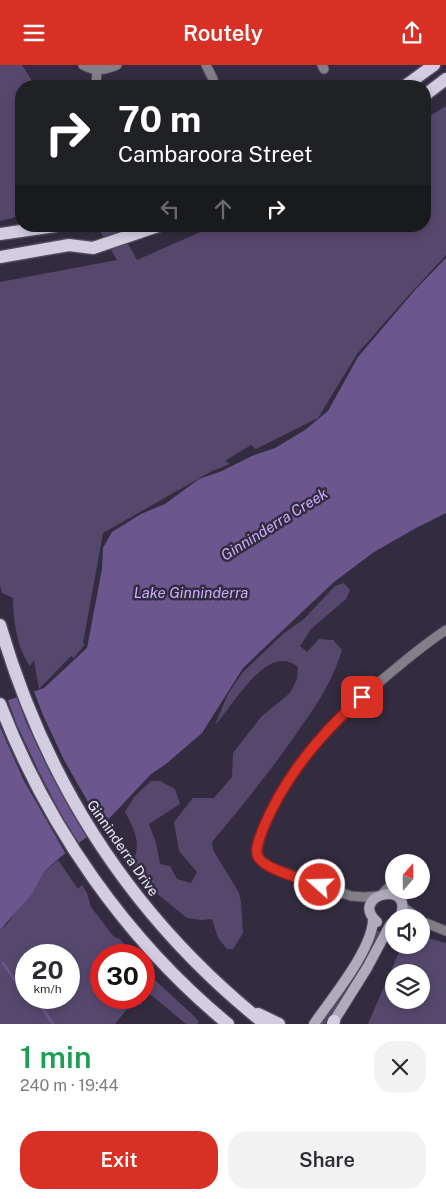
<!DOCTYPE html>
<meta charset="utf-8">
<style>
:root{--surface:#fff;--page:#f2f2f3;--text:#2b2b33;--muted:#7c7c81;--accent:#d93025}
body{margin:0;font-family:"Public Sans",sans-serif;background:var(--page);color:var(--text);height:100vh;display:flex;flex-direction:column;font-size:19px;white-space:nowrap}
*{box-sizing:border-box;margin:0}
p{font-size:16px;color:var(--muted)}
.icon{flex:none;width:28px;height:28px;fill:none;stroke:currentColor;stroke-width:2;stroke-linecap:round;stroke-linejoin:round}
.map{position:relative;height:959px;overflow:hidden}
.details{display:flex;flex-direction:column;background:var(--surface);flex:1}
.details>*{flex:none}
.banner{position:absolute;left:15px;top:15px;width:416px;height:152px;border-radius:20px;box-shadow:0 2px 8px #0003;background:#202124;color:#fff;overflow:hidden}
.needle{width:32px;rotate:20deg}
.fabs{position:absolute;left:385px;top:789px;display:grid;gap:10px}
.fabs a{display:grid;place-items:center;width:45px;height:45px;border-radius:50%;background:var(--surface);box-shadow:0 2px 8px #0003;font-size:25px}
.speed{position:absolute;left:15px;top:879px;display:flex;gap:10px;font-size:25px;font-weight:700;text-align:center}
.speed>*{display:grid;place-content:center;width:65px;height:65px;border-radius:50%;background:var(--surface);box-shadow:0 2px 8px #0003;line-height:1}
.speed small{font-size:12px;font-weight:400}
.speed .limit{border:8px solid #d22;background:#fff;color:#111}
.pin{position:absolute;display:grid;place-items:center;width:42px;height:42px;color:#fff;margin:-21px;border-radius:10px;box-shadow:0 2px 8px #0006}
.me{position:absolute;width:55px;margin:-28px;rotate:290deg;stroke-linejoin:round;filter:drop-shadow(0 0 4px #0008)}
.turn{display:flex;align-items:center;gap:18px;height:105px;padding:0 20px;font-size:22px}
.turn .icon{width:65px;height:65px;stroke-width:2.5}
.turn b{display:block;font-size:35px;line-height:42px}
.lanes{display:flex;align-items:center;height:48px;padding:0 20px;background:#0003;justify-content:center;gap:25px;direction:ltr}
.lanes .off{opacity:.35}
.round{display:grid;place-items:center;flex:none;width:52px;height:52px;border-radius:20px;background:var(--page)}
.headline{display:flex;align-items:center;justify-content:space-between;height:85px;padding:0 20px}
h1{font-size:30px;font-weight:600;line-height:38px;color:#1e9e55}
.action{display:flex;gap:10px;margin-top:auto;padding:10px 20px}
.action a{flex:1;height:58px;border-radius:20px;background:var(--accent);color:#fff;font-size:20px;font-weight:600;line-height:58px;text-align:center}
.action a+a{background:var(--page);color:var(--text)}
header{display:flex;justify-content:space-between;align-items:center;height:65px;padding:0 20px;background:var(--accent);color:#fff;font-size:22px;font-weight:600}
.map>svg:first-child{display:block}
.green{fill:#56486d;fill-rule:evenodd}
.water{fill:#6c568e}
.pier{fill:#332c40}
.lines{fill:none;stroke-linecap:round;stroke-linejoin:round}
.stream{stroke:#6c568e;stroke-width:2.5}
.street-casing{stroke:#514a5d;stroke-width:11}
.secondary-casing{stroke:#514a5d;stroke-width:12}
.primary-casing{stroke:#514a5d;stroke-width:15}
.street{stroke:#827f89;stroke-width:9}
.secondary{stroke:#b0abbb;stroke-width:10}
.primary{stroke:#d4cde2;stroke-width:12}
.route-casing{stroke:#8d1f18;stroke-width:12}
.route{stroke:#d93025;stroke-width:9}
.labels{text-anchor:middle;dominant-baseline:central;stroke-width:5;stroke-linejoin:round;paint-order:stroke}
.street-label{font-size:14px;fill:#ece8f4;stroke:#332c40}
.water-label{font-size:15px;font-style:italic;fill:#cbacff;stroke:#332c40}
</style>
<header><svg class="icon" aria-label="menu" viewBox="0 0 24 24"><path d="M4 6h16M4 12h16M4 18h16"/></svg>Routely<svg class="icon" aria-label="share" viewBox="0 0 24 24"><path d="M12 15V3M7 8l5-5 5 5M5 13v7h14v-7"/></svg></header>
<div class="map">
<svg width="446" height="959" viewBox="0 0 446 959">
<rect width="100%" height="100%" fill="#332c40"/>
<path class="green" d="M0,0H22L35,21H21V151L0,156Z
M446,41V190L408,231L357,289L318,353L256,384L251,380L225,396L230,399L212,406L103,468L83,578L85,579L74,593L71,591L39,624L34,595L30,601C17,583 13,555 13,533L2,528L0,520V217L117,195L97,161H118L137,195L214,161H425V54Z
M344,518L350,525L346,534L311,564L300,581L307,587L319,574L333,575L342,585C331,620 315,642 294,672C269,708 241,742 212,777L213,785L239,828L241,837L243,868L233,884H227L218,873L212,854L202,855L187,853L150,823L136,807L133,796C142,778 134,764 125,747L134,732L151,716H160L175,724L180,739L149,759L156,778L160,799L170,801L177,814L191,818L197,807L179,786L174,757L193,733H214L232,712L233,688L261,652L290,628L297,614L298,602C267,576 232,643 215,660L228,629L243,607L283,569L304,554L335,521Z
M58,795L78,824L82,820L87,828L91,842L114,872L120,874L133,890H101V932L136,933L115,959H0V865L8,858L40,811ZM26,890H69V932H26Z
M375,865L381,867C368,900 345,930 325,959H317Z
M421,871L446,878V959H368L402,880H421ZM394,908H421V935H394Z
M144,905L194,951L199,957L197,959H186L144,924Z"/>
<path class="water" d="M446,193V448L416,463L374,487L334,517L284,564L243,603L202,668L166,699L151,709L105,758L58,794L44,807L31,830L0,865V638L44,623L87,583L102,504L103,483L112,467L141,449L165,439L199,414L222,406L252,391L275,383L305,365L328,346L358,292L416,224Z"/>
<path class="pier" d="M33,624L43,650L64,695L103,763L88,774L48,704L26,657L16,630Z
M7,633L17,660L39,707L63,753L80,780L67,791L24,716L0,662V636Z"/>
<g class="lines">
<path class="stream" d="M3,898L14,914L26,926
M32,932L40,940L53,959"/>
<defs>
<path id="street" d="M83,0C95,7 105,5 117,0
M206,0L213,14L215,21
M322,0L324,4
M96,21L97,5
M382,829L391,820
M377,831L363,832L351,831L270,802C251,793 258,778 264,763C288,700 338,651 389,609C408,593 426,578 446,565
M403,842L417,852
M421,856L446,866"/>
<path id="secondary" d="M377,857C347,830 416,813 400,852
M314,959C331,934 374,883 373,853
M332,959L367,903L390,860"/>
<path id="primary" d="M405,21L434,0
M425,30L446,14
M0,169L55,161
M0,192L69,180L93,183L158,161
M0,560C47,721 133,854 265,959
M0,639C47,761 126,875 228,959
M258,949L279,959
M333,959L334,956"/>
</defs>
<use href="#street" class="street-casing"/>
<use href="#secondary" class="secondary-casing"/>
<use href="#primary" class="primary-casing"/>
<use href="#street" class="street"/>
<use href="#secondary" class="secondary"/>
<use href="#primary" class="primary"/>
</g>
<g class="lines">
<defs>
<path id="route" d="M320,820C306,815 265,805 258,792C254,784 260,774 262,766C283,714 320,669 362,632"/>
</defs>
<use href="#route" class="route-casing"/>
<use href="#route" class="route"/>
</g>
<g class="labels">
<g class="street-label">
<text transform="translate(123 783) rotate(55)">Ginninderra Drive</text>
</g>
<g class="water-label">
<text transform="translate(274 459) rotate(-32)">Ginninderra Creek</text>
<text x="191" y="527">Lake Ginninderra</text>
</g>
</g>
</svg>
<div class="fabs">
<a><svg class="needle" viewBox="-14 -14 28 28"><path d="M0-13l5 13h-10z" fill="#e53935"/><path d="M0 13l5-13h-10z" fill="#7c7c81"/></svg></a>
<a><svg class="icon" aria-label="sound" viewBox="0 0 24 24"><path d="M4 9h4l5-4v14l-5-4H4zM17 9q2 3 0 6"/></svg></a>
<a><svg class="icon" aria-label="layers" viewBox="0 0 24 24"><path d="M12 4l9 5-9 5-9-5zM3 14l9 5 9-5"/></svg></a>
</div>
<div class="speed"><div>20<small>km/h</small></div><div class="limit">30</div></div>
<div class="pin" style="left:362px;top:632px;background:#d93025"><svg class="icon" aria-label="arrive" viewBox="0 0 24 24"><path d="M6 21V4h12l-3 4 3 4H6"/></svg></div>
<svg class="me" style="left:320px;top:820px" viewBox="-20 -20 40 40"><circle r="17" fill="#d93025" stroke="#fff" stroke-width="3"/><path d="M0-11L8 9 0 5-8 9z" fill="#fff"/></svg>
<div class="banner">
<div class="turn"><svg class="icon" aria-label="right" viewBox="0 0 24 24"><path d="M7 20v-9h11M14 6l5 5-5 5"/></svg><div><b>70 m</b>Cambaroora Street</div></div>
<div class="lanes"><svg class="icon off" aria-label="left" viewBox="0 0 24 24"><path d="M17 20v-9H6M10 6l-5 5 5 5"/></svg><svg class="icon off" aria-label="ahead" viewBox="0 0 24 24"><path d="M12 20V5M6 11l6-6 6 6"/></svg><svg class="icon" aria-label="right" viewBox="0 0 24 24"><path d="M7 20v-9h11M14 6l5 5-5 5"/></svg></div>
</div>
</div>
<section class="details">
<div class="headline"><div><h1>1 min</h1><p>240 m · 19:44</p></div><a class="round"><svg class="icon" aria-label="close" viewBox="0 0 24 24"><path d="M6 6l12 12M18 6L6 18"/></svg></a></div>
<div class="action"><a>Exit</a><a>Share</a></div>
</section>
